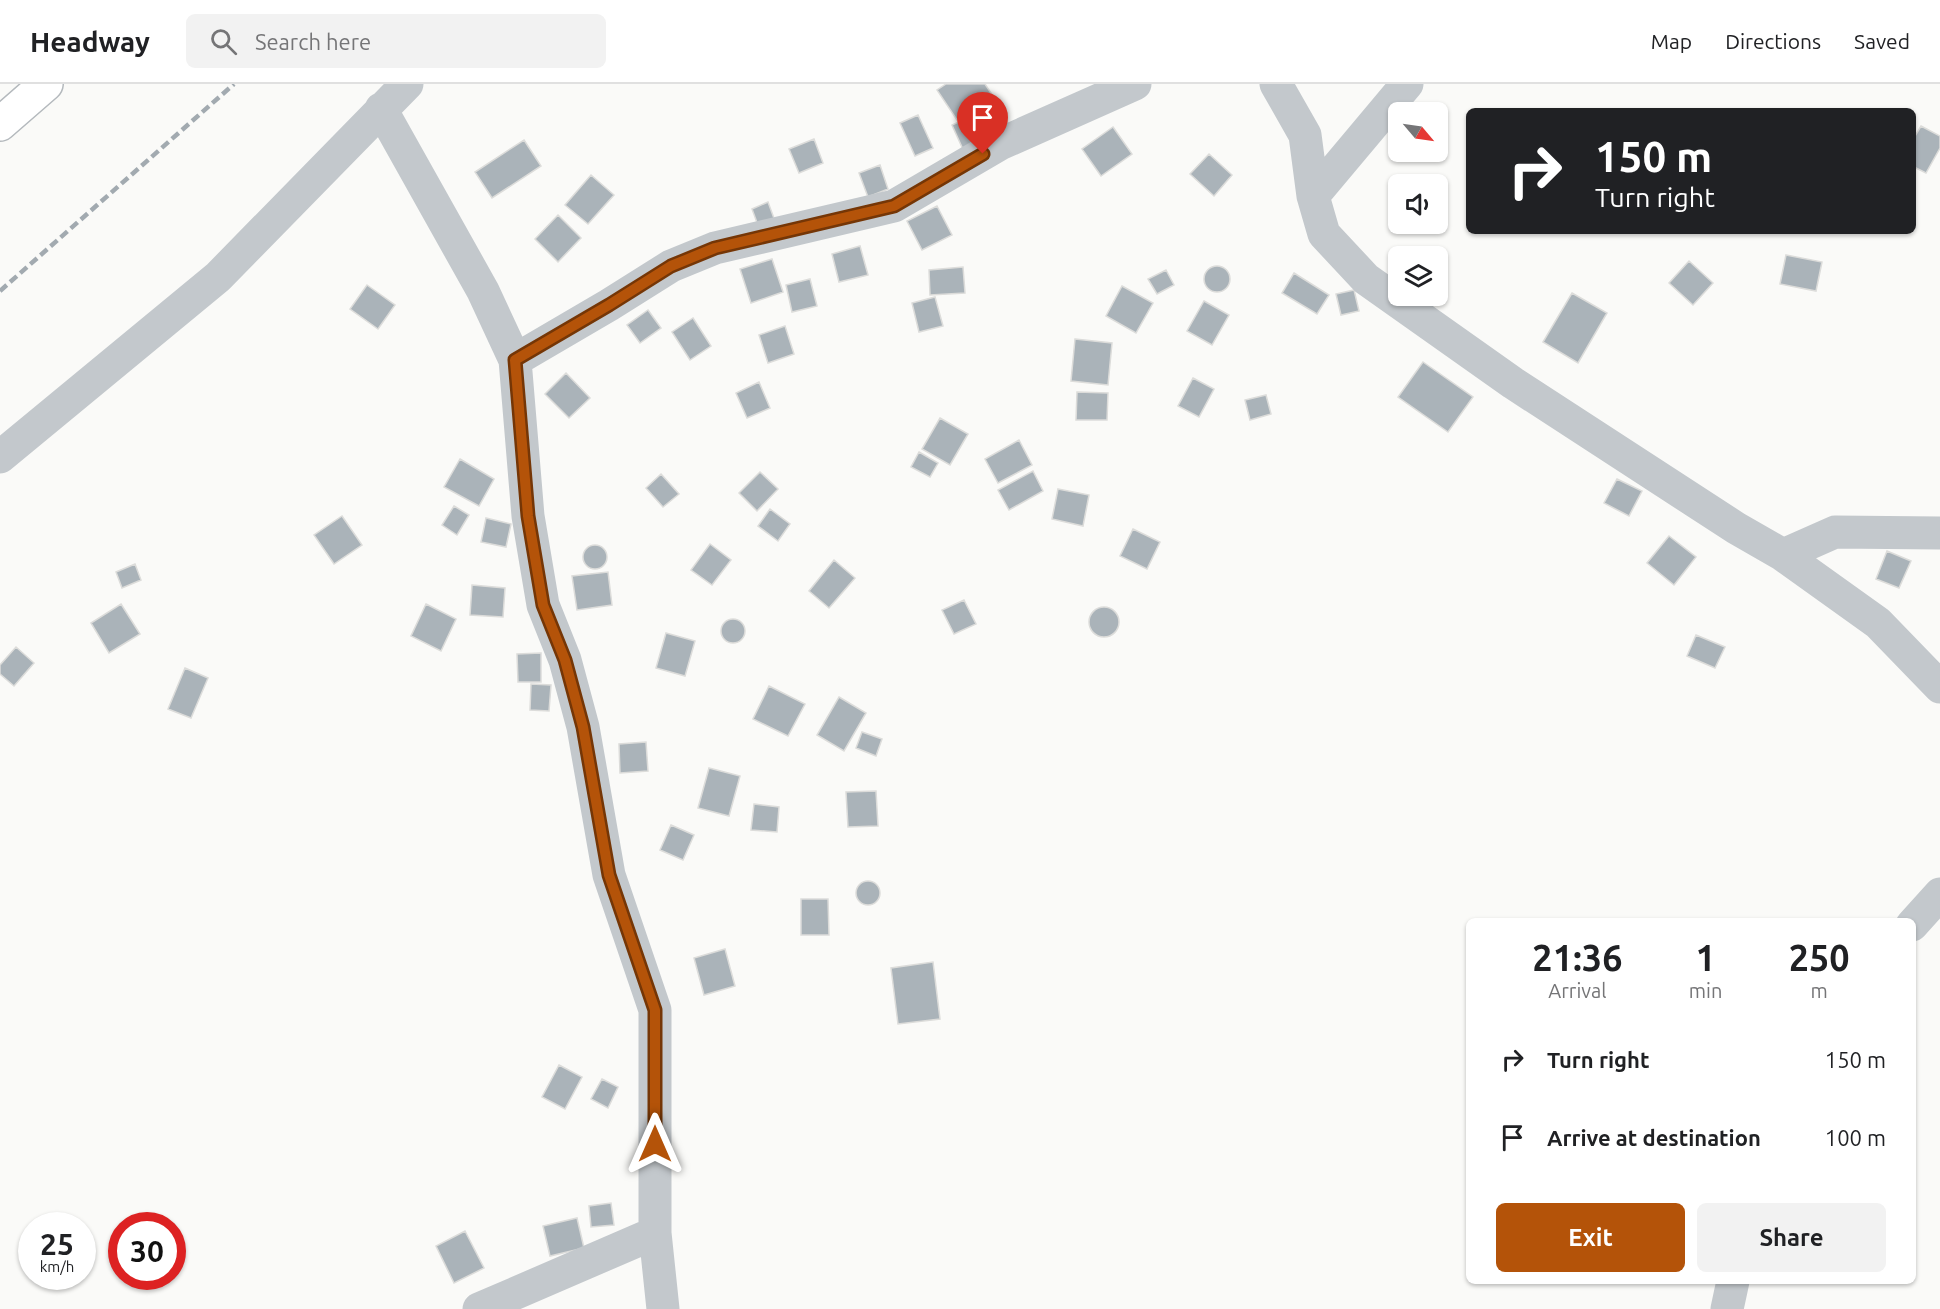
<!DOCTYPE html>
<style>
:root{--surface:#fff;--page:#f2f2f2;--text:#202124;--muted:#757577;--line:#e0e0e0;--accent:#b45309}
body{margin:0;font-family:Ubuntu,sans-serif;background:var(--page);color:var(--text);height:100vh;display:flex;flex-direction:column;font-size:22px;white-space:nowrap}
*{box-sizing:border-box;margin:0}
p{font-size:20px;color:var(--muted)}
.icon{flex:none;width:33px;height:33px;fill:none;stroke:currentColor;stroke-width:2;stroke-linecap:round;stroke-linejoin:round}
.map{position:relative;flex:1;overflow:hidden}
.details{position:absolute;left:1466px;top:834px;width:450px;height:366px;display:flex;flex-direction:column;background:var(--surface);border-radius:9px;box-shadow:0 2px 4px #0004}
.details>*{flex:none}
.guide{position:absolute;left:1466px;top:24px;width:450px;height:126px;border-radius:9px;box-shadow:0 2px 4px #0004;background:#202124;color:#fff;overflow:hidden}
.needle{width:39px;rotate:119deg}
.fabs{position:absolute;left:1388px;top:18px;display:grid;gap:12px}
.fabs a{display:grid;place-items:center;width:60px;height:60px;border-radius:9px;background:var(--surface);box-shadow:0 2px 4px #0004;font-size:30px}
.speed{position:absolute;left:18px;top:1128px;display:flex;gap:12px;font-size:30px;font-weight:700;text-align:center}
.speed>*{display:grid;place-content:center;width:78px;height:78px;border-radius:50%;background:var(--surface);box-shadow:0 2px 4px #0004;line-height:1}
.speed small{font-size:15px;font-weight:400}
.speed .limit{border:9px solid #d22;background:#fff;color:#111}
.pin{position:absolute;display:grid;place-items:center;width:51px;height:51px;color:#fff;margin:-62px -26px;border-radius:50% 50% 50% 0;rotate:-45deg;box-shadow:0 0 6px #0007}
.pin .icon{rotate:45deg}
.me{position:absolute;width:66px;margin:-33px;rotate:0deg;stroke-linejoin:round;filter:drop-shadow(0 0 4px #0008)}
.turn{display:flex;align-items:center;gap:21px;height:126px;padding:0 30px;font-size:27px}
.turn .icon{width:78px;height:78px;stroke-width:2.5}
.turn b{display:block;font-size:42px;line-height:51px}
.eta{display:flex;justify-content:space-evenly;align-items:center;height:102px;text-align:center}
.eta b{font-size:36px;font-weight:700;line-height:42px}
.primary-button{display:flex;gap:12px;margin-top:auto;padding:12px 30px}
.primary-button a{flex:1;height:69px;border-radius:9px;background:var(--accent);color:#fff;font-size:24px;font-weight:700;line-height:69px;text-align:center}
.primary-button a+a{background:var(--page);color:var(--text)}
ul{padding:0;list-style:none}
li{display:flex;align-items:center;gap:18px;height:78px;padding:0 30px}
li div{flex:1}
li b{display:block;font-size:22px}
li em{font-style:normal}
header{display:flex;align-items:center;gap:36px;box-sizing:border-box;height:84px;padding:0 30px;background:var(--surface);border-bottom:2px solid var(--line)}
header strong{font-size:28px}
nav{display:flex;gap:33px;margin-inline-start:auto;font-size:21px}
.search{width:420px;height:54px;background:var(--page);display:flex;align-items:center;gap:15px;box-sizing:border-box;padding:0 21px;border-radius:9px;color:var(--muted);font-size:22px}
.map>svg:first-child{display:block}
.building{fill:#aab3b9;stroke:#dcdcda;stroke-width:1.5}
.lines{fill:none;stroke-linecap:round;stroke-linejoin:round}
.highway-casing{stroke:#b4b9bd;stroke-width:36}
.minor{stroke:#c3c8cc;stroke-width:33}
.highway{stroke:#fff;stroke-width:33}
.rail{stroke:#a2aab0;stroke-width:4.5;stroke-dasharray:9 4.5;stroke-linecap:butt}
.route-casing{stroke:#753606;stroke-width:15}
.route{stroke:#b45309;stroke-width:10}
</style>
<header>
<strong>Headway</strong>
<div class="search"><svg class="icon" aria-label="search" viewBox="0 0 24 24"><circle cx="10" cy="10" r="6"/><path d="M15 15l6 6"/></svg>Search here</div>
<nav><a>Map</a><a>Directions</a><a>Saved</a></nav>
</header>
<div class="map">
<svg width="1940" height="1225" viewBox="0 0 1940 1225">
<rect width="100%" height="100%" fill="#fafaf8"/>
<path class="building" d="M946,0H985L993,12L957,36L937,6Z
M994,21L1009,51L966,72L952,41Z
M918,31L933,64L915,72L900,39Z
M1921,42L1940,52V64L1926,89L1912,82V57Z
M1113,43L1132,70L1101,92L1082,65Z
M814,55L823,79L799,89L789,65Z
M524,56L541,82L492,114L475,88Z
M1209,70L1232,91L1214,112L1190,90Z
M880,81L888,105L868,113L859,89Z
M591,91L614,111L588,140L565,121Z
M768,118L775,137L759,144L752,125Z
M937,122L952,151L922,166L907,137Z
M558,131L581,154L558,178L535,155Z
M860,162L868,191L839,198L832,170Z
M1786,171L1822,178L1816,207L1780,200Z
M772,175L783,208L751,219L740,185Z
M1689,177L1713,199L1693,221L1669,199Z
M1204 195a13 13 0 1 1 26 0a13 13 0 1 1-26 0Z
M963,183L965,209L930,211L929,186Z
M1166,186L1174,201L1157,210L1148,195Z
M1294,189L1329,211L1317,230L1282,209Z
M810,195L817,222L792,228L786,201Z
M367,201L395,221L378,245L350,225Z
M1122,202L1153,219L1136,249L1106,232Z
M1354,206L1359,227L1341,231L1336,210Z
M1572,209L1607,229L1578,279L1543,258Z
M935,213L943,242L919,248L912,219Z
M1204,217L1229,231L1212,261L1187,247Z
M648,226L661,244L640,259L627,241Z
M693,234L711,262L690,276L672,248Z
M785,242L794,270L768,279L759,251Z
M1075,255L1112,259L1108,301L1071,297Z
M1423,278L1473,313L1448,348L1398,313Z
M566,289L590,314L569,334L545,310Z
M1193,294L1214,305L1199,333L1178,322Z
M759,298L770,324L747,334L736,309Z
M1077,308L1108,309L1107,336H1076Z
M1266,311L1271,330L1250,336L1245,316Z
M940,334L968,350L950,381L922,365Z
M1019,356L1032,381L998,399L985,375Z
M919,368L938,379L930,393L911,383Z
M460,375L494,395L479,422L444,403Z
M1033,387L1043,407L1009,426L998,406Z
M760,388L778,405L757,427L739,409Z
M661,390L679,410L663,423L646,404Z
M1617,395L1642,407L1629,432L1604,419Z
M1058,405L1089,411L1083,442L1052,435Z
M454,422L469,431L457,451L442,441Z
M770,425L790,440L778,457L758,442Z
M342,432L362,461L334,480L314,451Z
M486,434L511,440L506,463L481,458Z
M1133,445L1160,458L1147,485L1120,472Z
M1669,452L1696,473L1674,501L1647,479Z
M710,460L731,476L712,501L691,486Z
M583 473a12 12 0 1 1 24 0a12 12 0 1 1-24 0Z
M1887,467L1911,477L1899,504L1876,495Z
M834,476L855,494L829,524L809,507Z
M135,480L141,496L122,504L116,488Z
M608,488L612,521L577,526L572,492Z
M472,501L505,504L503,533L470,531Z
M964,516L976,540L954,550L942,526Z
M121,520L140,550L109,569L91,539Z
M426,520L456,535L441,567L411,552Z
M1089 538a15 15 0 1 1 30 0a15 15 0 1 1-30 0Z
M721 547a12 12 0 1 1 24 0a12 12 0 1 1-24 0Z
M666,549L695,557L685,592L656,584Z
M1696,551L1725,563L1715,584L1687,572Z
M16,563L34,579L14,602L0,590V581Z
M541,569V598H518L517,570Z
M185,584L208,594L191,634L168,625Z
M531,600L551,601L549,627L530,626Z
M769,602L805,620L788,652L753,635Z
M839,613L866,629L844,667L817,651Z
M862,648L882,655L876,672L856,664Z
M646,658L648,687L620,689L619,660Z
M709,684L740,692L729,732L698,724Z
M876,707L878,742L848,743L846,708Z
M754,720L779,723L777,748L751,746Z
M671,741L694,751L683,776L660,766Z
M856 809a12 12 0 1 1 24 0a12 12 0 1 1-24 0Z
M801,815H828L829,851H801Z
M725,865L735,902L704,911L694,874Z
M933,878L940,935L898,940L891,884Z
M559,981L582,993L565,1025L542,1013Z
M602,995L618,1003L608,1024L591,1015Z
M611,1119L614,1141L591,1143L589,1122Z
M577,1134L584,1164L550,1172L543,1142Z
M465,1147L484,1184L454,1199L436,1162Z"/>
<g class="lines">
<defs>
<path id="highway" d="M0,40L46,0"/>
</defs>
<use href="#highway" class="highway-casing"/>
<path class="minor" d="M1276,0L1305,51L1313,112L1324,150L1366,195L1513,299L1736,444L1783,471L1878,539L1940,603
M381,25L483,207L515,276L528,432L543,521L565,576L583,643L609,791L655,926V1149L663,1225
M1313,112L1407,0
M515,276L609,221L671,182L715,164L894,122L1000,60L1135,0
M0,373L218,193L407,0
M1783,471L1835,448L1940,449
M1912,841L1940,810
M479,1225L655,1149
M1727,1225L1733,1197"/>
<use href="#highway" class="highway"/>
<path class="rail" d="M0,207L234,0"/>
</g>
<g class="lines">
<defs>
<path id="route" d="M655,1060V926L609,791L583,643L565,576L543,521L528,432L515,276L609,221L671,182L715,164L894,122L983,70"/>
</defs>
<use href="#route" class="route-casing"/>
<use href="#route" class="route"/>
</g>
</svg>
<div class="fabs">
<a><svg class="needle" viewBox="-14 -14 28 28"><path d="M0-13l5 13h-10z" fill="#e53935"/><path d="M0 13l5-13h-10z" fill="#757577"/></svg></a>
<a><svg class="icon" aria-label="sound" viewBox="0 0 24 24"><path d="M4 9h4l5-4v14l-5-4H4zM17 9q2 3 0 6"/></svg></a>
<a><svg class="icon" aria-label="layers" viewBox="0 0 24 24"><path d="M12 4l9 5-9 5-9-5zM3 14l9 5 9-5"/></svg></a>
</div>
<div class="speed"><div>25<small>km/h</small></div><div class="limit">30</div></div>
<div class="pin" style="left:983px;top:70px;background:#d93025"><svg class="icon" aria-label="arrive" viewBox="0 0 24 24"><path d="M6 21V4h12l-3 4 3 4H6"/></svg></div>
<svg class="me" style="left:655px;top:1060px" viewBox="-20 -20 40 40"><path d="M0-17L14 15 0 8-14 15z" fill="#b45309" stroke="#fff" stroke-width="4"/></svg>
<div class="guide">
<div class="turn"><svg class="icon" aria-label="right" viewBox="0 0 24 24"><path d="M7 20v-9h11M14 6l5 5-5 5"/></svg><div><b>150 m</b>Turn right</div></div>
</div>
<section class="details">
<div class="eta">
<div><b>21:36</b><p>Arrival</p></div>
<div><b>1</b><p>min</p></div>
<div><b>250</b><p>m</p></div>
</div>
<ul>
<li><svg class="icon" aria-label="right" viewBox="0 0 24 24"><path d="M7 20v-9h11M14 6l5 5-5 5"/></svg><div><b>Turn right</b></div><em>150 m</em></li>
<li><svg class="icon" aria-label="arrive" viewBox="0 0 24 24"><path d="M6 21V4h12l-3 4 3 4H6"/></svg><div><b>Arrive at destination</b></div><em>100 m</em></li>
</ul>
<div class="primary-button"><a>Exit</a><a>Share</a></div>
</section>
</div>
